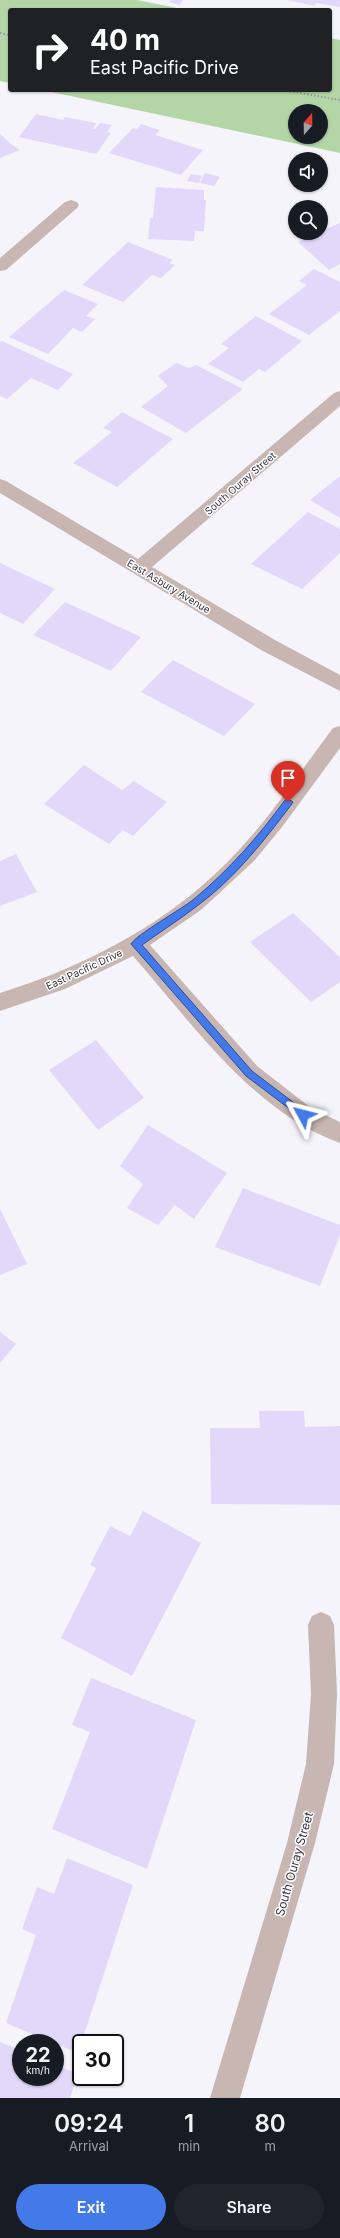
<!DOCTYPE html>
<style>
:root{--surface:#171b24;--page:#20242c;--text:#f1f3f6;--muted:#9ea1a6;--accent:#4479ea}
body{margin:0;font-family:Inter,sans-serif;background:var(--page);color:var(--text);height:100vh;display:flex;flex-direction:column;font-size:15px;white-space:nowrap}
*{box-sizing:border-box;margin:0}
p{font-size:13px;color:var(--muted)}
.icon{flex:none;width:22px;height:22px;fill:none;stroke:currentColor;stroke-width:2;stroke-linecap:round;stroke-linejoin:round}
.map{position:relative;height:2098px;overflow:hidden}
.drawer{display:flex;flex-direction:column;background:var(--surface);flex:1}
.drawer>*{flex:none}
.guide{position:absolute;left:8px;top:8px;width:324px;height:84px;border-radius:4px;box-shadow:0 1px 3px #0004;background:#202124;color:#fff;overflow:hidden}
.needle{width:26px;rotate:20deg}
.tools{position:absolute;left:288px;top:104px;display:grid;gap:8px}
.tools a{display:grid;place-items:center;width:40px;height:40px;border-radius:50%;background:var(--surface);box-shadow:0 1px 3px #0004;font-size:20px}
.speed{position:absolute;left:12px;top:2034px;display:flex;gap:8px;font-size:20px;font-weight:700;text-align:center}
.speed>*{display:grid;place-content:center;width:52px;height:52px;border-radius:50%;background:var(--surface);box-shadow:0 1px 3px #0004;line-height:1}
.speed small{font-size:10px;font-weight:400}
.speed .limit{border:2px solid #111;border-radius:6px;background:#fff;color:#111}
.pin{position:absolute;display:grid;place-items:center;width:34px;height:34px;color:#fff;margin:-41px -17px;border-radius:50% 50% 50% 0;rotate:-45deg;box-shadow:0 0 4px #0007}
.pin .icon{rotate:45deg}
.me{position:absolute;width:44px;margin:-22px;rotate:308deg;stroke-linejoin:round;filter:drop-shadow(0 0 3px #0008)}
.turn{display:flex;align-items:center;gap:14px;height:84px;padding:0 16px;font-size:18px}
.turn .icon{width:52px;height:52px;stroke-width:2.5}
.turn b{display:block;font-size:28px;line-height:34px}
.eta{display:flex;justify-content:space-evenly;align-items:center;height:68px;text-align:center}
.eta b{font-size:24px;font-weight:600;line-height:28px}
.button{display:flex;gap:8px;margin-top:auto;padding:8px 16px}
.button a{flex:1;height:46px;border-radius:24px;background:var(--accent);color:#fff;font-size:16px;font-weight:600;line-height:46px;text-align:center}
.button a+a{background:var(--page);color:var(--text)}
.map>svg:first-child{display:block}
.green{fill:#b4d6a7;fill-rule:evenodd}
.building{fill:#e2d8f9}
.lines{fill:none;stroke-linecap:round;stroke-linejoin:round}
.path{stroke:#9996a0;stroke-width:2;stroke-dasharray:1.5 2;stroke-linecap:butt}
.street{fill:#c7b6b1;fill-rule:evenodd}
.route{fill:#4479ea;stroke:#2c4f98}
.labels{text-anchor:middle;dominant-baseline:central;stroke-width:3;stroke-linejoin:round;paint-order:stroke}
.street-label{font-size:10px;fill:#393542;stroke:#fff}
.near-street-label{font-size:12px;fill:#393542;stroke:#fff}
</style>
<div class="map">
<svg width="340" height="2098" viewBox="0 0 340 2098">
<rect width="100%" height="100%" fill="#f6f4fb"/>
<path class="green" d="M0,0H137L187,10H10V83L0,81Z
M330,38L340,40V153L42,90H330ZM295,111H321V137H295Z"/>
<path class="building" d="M171,0H183L179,5L169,2Z
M287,0H340V7L316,3L314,6Z
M36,114L63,120L65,117L96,123L93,129H95L100,123L112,125L107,132L111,133L96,154L19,137Z
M141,124L160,130L155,135L203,150L181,175L109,153L133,128L137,129Z
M0,134L11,144L20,150L0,158Z
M205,173L220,177L214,186L200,183Z
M191,174L202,176L199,183L187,181Z
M156,187L204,190V200H206L204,231H195L194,241L148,239L150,218H153Z
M340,223V264L329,270L298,242Z
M128,242L173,260L169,263L175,265L161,278L152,275L123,302L82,285Z
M314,269L340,282V311L309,335L269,314L307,285L299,281Z
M64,290L98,304L86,316L95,319L82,332L73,328L48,354L9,337Z
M256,316L302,341L265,372L259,369L243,382L208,364L229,348L221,344Z
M2,341L73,374L58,390L31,378L7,399L0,396V342Z
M176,363L189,368L196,365L243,389L186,433L141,407L168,386L158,376Z
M122,412L173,439L117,487L73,463L112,432L103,428Z
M340,476V518L310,500Z
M308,512L340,529V553L302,589L251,564Z
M0,563L55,589L23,624L0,613Z
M65,602L141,637L111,671L33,635Z
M173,660L255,704L224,736L141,692Z
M84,765L122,790L134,781L167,802L133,836L123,830L109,844L44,804Z
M16,854L37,892L0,906V861Z
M293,913L340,957V982L311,1002L250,942Z
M96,1040L144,1098L98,1130L49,1070Z
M148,1125L227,1173L194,1219L175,1205L158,1225L127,1208L143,1184L120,1166Z
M243,1188L340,1225V1235L320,1286L215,1247Z
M0,1209L27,1264L0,1275Z
M0,1332L16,1344L0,1363Z
M259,1411H304L305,1427L340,1426V1505L211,1504L210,1428H260Z
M143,1511L201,1543L132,1676L61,1638L96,1568L90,1565L110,1526L130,1536Z
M91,1678L196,1720L147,1869L52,1829L90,1732L72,1725Z
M67,1858L133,1885L78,2053L6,2023L36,1935L22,1929L37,1887L54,1894Z
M0,2042L21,2050V2077H55V2064L78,2074L70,2098H0Z"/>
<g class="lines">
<path class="path" d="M0,33L10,35
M283,90L340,100"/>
<path class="street" d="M71,200L77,202L79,205L77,208L6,270L0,271V258L65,202Z
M340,391V406L152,567L275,640L340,675V691L261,650L0,493V479L6,481L138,559L334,393Z
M340,726V748L282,827L254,861L201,910L150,945L257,1066L311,1108L340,1122V1143C252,1111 193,1024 133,956L65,989L0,1011V993C89,965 175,920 239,850C274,812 302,769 333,728Z
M321,1612L330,1616L334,1625L337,1694L334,1764L315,1843L240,2098H210L287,1843L306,1764L311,1694L308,1625L312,1616Z"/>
</g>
<path class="route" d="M288,799L293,802L291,805C264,841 234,879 197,906C179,920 160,932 142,945L252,1071L306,1112L308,1115L303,1119L246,1076L131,944C137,934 182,909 194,899C229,870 258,837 285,800Z"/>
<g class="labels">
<g class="street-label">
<text transform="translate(240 483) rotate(-41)">South Ouray Street</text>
<text transform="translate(169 586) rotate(31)">East Asbury Avenue</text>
<text transform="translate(84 969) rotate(-25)">East Pacific Drive</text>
</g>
<g class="near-street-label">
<text transform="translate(294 1864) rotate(-74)">South Ouray Street</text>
</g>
</g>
</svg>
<div class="tools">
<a><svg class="needle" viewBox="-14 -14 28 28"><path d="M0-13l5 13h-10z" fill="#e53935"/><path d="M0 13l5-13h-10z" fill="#9ea1a6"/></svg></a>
<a><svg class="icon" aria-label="sound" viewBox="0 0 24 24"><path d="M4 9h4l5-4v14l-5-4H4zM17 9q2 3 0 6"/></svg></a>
<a><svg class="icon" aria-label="search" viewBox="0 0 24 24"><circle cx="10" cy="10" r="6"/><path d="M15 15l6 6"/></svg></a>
</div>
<div class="speed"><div>22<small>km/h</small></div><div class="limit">30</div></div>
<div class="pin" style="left:288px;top:802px;background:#d93025"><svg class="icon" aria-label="arrive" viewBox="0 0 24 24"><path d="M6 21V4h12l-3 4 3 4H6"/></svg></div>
<svg class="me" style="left:303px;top:1115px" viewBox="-20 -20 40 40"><path d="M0-17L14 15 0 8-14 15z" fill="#4479ea" stroke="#fff" stroke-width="4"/></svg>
<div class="guide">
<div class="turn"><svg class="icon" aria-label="right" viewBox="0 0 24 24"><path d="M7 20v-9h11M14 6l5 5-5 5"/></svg><div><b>40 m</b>East Pacific Drive</div></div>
</div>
</div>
<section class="drawer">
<div class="eta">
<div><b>09:24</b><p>Arrival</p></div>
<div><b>1</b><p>min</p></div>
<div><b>80</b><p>m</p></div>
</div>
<div class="button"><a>Exit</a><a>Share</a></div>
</section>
